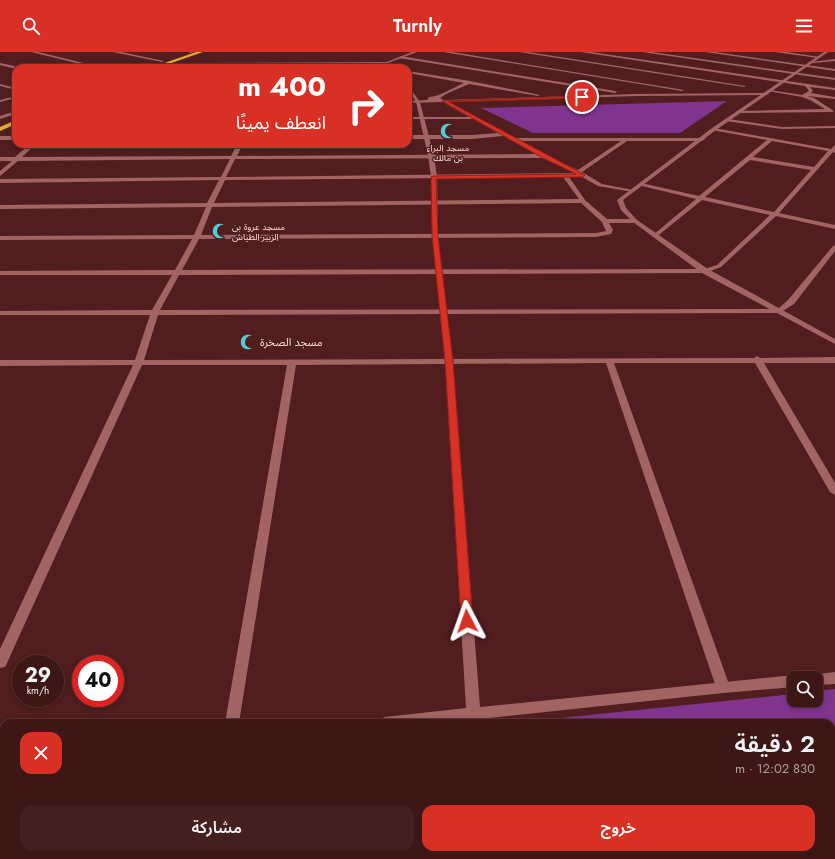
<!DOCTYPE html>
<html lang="ar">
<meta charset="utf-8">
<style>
:root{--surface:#3d1616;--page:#441f1f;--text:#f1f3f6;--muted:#ad9fa1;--line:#563535;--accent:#d93025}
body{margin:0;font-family:Jost,"Noto Sans Arabic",sans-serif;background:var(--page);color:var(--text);direction:rtl;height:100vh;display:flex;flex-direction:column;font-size:15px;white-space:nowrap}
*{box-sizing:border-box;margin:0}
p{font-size:13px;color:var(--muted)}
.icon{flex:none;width:22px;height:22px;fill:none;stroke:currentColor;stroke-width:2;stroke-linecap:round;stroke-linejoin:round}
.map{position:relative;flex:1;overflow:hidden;direction:ltr}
.details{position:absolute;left:0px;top:667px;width:835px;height:140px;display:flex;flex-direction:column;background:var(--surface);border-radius:12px 12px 0 0;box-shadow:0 2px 6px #0003,0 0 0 1px var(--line);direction:rtl}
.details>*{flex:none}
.banner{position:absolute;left:12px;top:12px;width:400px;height:84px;border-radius:12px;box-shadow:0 2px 6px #0003,0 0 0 1px var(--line);direction:rtl;background:#d93025;color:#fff;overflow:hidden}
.controls{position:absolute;left:787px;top:619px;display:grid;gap:8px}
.controls a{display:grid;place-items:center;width:36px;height:36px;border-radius:8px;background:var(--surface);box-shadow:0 2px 6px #0003,0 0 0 1px var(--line);font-size:20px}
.speed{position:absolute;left:12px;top:603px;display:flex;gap:8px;font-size:20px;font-weight:700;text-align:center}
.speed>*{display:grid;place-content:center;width:52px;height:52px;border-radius:50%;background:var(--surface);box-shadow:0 2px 6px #0003,0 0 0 1px var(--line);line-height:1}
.speed small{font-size:10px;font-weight:400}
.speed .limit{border:6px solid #d22;background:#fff;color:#111}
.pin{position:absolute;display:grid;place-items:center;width:34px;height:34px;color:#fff;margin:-17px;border:2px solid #fff;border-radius:50%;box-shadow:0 1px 4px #0007}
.me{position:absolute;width:44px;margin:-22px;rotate:356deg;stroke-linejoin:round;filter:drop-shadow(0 0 3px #0008)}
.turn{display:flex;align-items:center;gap:14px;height:84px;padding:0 20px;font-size:18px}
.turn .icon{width:52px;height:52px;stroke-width:2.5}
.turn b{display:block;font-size:28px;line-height:34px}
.round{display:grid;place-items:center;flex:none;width:42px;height:42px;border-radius:12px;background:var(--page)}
.headline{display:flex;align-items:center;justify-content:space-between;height:68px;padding:0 20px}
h1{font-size:24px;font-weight:600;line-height:30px}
.button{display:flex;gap:8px;margin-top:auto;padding:8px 20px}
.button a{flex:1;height:46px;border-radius:12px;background:var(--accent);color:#fff;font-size:16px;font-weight:600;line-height:46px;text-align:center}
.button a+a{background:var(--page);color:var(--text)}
header{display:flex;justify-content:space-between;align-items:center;height:52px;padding:0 20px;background:var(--accent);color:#fff;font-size:18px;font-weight:600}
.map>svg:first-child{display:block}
.green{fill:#80348e}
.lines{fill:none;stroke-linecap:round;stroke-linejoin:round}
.street{fill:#a16463;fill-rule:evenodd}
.secondary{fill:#a16463;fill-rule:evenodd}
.highway{fill:#e4ab33;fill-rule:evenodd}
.route{fill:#d93025;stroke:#8d1f18}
.labels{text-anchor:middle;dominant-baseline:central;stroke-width:3;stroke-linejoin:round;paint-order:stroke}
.far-poi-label{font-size:9px;fill:#fbdedd;stroke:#511d1e}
.poi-label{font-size:11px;fill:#fbdedd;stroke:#511d1e;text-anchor:start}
</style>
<header><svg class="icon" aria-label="menu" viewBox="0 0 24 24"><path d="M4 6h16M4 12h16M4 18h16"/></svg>Turnly<svg class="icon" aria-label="search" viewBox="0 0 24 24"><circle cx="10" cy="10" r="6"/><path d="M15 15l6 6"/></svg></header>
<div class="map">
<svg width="835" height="807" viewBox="0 0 835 807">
<rect width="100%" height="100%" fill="#511d1e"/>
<path class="green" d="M727,49L680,81H533L481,56Z
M835,637V807H386V803H831V671H512L794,642V648H816V639Z"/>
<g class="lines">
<path class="street" d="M31,0H38L104,16H97Z
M113,0H121L164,9L162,10Z
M188,0H193L191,1Z
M443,0H452L684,38L682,39Z
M519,0H528L746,34L744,35Z
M581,0H591L835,36V38L810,35L813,39L811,41L835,45V47L807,44L814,46L834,59L832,60L741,61L739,59L825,57L810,48L802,45L768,39L770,38L802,43L809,39L805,34Z
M642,0H652L835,26V28Z
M705,0H715L835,17V19Z
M775,0H786L820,5L818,6Z
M400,4L615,39L617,40L615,41L399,6Z
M835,7V9L813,11L811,10Z
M386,10L387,12L178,13L160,16L178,11Z
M0,11L19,15L21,16L16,17L0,13Z
M408,19L470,29L540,43L538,44L469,32L446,42L440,46L444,48L637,42L767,41L769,42L767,43L637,44L449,50L514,86H704L705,87L702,89H627L582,120L602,132L633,138V140L598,134L582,125H569L585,148L607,167H635L638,169L635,171H609L613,178L611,182L596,185L199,187L182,218L704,217L717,213L770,163L702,148L655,186L652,184L653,183L696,147L638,133L641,131L699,144L767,88L712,78L714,76L831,97L835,93V101L833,100L779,161L835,173V177L776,164L721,215L705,221L179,223L160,258L778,257L788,248L833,194L835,193V199L794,252L780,261L158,263L144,308L754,306L757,304L760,306L835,305V311H764L835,431V443L830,440L755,311H614L730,635L728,639L723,641L718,639L716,635L606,311L296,313L239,671H225L287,313H142L7,611L5,615L0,616V597L133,313L0,314V308H135L150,263H0V259L152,258L172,223H0V219L175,218L192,187L0,188V184L194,183L206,155L0,157V153L207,151L219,128L0,131V127L221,125L230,107L18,109L0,124V119L12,109H0V105H15L30,92H36L22,105L231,104L237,92H243L237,104L536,102L503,84L472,87H408V83H472L498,81L473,67H408V65H469L443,50L408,51V49L427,48L429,45C439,45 454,35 464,31L408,21ZM519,89H621L578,118L545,103ZM772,89L828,99L814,115L753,105ZM542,106L576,121L226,125L235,107ZM750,108L811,118L774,160L705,145ZM563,125L579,147L214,151L225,128ZM581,151L602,170L606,179L596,181L201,183L212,155Z
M0,32L16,36V38L0,34Z
M16,59V62L0,67V64Z
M728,67L782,75L835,74V76L782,77L726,69Z
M0,84H16V88H0Z"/>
<path class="secondary" d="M412,0H417L388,11L391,16H387L384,11Z
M824,0H828L716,78L623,148L626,156L637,168L708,217L835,287V292L702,221L633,170L621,158L617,148L712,76Z
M150,13L149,15L137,16Z
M408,33L420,50L434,104L437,125L438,184L453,309L480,655L794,623L799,626H794V635L723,641L442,671H378L380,667L385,665L466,656L445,309L432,184L431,125L428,104L416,50L408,37Z
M16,44V46L0,50V48Z
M835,620V632L816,633V626H810L811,623Z
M0,696H4V710H0Z
M357,803H373V807H357Z"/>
<path class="highway" d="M196,0H203L157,16H150Z
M16,68V72L0,79V75Z"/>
</g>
<path class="route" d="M582,44L583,46L449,50L585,123L583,125L436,127L438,184L453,309L473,569L471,572L467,574L463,572L461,569L445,309L432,184L431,125L434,124L576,122L541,105L442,49Z"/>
<defs>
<symbol id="mosque-bare" viewBox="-9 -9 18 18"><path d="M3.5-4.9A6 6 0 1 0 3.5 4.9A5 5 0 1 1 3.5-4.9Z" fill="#51ccd4" stroke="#511d1e" stroke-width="2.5" paint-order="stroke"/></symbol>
</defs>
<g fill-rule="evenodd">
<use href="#mosque-bare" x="437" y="68" width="22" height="22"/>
<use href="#mosque-bare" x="209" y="168" width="22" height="22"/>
<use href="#mosque-bare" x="237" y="279" width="22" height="22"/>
</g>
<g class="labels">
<g class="far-poi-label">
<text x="448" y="95">مسجد البراء<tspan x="448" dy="10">بن مالك</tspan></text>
<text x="232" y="174" text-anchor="start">مسجد عروة بن<tspan x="232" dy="10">الزبير-الطياش</tspan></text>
</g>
<g class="poi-label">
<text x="260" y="290">مسجد الصخرة</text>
</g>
</g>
</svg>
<div class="controls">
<a><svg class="icon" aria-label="search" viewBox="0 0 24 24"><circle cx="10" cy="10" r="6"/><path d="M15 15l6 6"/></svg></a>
</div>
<div class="speed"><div>29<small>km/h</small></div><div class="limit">40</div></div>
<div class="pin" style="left:582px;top:45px;background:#d93025"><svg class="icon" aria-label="arrive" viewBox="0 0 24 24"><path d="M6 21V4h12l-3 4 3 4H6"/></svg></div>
<svg class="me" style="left:467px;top:569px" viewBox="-20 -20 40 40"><path d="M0-17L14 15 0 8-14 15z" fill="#d93025" stroke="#fff" stroke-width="4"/></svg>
<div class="banner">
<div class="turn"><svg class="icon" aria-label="right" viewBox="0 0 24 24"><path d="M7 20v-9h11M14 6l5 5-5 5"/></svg><div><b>400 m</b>انعطف يمينًا</div></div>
</div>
<section class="details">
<div class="headline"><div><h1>2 دقيقة</h1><p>830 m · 12:02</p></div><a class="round" style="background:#d93025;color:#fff"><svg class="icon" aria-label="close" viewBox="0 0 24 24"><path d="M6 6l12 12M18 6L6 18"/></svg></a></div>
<div class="button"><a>خروج</a><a>مشاركة</a></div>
</section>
</div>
